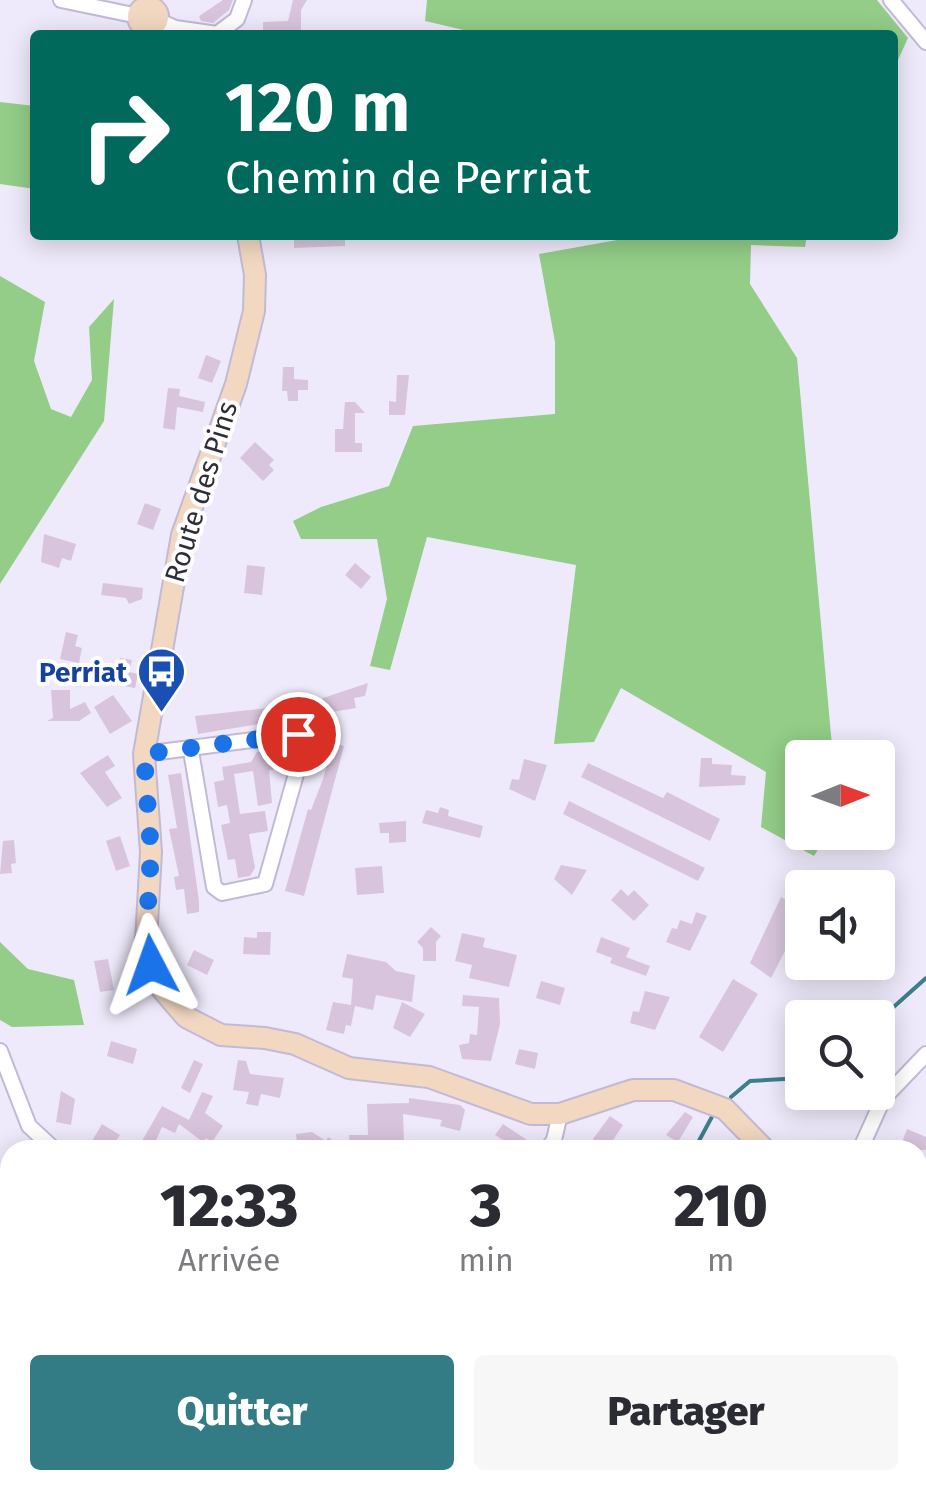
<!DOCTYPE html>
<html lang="fr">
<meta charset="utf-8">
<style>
:root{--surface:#fff;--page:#f7f7f7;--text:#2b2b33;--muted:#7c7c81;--accent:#347c85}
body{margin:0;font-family:"Fira Sans",sans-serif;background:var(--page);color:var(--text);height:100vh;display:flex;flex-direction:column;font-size:38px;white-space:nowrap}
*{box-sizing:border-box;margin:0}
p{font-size:32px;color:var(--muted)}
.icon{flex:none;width:55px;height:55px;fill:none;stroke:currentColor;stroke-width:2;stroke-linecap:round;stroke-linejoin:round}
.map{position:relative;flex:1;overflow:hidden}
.panel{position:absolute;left:0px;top:1140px;width:928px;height:350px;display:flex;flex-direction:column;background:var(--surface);border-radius:30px 30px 0 0;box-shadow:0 5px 25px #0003}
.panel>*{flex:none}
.banner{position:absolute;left:30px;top:30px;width:868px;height:210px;border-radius:10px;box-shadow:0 5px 25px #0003;background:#00695c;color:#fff;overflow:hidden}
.needle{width:65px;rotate:89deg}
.buttons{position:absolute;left:785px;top:740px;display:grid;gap:20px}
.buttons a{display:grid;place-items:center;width:110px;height:110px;border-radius:10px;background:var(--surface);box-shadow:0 5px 25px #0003;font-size:50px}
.pin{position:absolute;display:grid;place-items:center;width:85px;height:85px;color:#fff;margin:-42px;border:5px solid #fff;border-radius:50%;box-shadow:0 2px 10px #0007}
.me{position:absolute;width:110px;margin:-55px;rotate:356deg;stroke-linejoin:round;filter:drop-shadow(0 0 8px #0008)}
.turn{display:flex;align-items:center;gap:35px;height:210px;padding:0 30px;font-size:45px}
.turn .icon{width:130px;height:130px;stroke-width:2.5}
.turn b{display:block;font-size:70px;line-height:85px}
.eta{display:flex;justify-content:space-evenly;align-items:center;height:170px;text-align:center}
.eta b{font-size:60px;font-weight:800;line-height:70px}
.button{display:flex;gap:20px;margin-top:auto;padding:20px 30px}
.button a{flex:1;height:115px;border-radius:10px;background:var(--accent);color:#fff;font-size:40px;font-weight:800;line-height:115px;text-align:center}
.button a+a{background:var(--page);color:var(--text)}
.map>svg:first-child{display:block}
.forest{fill:#93cd88}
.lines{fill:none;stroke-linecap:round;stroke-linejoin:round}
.stream{stroke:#3c7e8a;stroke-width:4}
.building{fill:#d8c5dd}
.street-casing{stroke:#c2b9d5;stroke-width:18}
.secondary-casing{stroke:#c2b9d5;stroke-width:24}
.street{stroke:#fff;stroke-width:14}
.secondary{stroke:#f2d8c1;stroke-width:20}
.route{stroke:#1a73e8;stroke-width:18;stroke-dasharray:0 32.4}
.labels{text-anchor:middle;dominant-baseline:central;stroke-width:8;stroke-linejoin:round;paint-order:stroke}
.street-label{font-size:28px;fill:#312d38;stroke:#fff}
.transit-label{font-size:28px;font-weight:bold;fill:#164399;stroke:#fff;text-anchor:end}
</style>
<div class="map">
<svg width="926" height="1490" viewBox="0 0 926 1490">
<rect width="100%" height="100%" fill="#efeafb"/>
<path class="forest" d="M427,0H877L908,38L893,71L892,35H485L425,21Z
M0,102L35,106V189L0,184Z
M645,235H807L805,247L751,245L750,284L797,358L833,757L802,758V832L828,833L814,856L761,827L766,772L621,688L594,742L554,744L576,565L427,537L390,670L370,666L387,599L377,539H301L293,521L321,507L389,486L413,426L555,414V342L539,254Z
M0,276L45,302L34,361L51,409L71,417L92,380L89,327L114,299L104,421L0,584Z
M0,942L28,969L74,980L84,1025L12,1027L0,1020Z
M10,1446V1480H281L301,1490H0V1460Z"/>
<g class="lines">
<path class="stream" d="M878,1021L926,978
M731,1097L750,1081L802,1078
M694,1150L714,1113
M0,1310L10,1318
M266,1480L281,1490
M413,1490L423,1480"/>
</g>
<path class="building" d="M223,0H233L229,10L213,23L201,21L199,16Z
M293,0H307L301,10V35H263V22L288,21Z
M294,235H345V246L294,248Z
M206,355L221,361L212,383L198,378Z
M283,367H294V379L308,380V390H298V401H288L287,391H282Z
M397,375H409L405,415H389V401L396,402Z
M168,388L180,389L179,396L205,402L203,412L177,407L175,430L163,428Z
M345,402H355L365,413H355V443H362V452H335V429H343Z
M255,442L274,460L269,465L274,470L263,481L240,458Z
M145,503L161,509L153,530L137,524Z
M44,534L76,544L71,561L62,558L59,568L41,562Z
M355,563L371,577L361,589L345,575Z
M247,565L265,567L262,595L244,593Z
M103,583L143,588L142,599L129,604L126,598L101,595Z
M66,632L78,635L75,646L82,648L79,663L60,659Z
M120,658L132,660L129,672L138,674L135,688L114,684Z
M368,683L365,696L354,698L356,708L198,734L195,716L305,704Z
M51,690H70V709L85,702L91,713L79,721H47L53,718Z
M113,695L132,721L110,734L94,707Z
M326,741L344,746L304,896L285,891L308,809L311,810L323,779L329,757L322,755Z
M280,749L282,761L274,762L275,769L269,770L272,803L258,806L253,771L234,774L240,814L265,811L268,831L249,834L255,868L250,876L238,878L235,859L228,860L221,825L230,823L227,805L218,807L214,782L224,780L222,767L251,762L257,752Z
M108,755L115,766L105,772L122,798L107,807L80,773Z
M701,758H712V764L732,765L731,775L746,776L745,785L699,787Z
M524,759L547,765L535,801L509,789L512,779L519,780Z
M588,763L663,798L667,792L720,819L710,841L581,777Z
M181,773L199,901V912L187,914L184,889L176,890L174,877L179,876L169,829L177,828L168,775Z
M569,801L705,868L698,881L563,814Z
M440,807L449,810L448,816L483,826L480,838L422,823L426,810L438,813Z
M406,821V842L389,843V833H380L379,823Z
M120,836L130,866L116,871L106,841Z
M14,840L16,863L11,864L12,873L0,874L3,841Z
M561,865L587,870L572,895L554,879Z
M382,866L384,893L357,895L355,868Z
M621,889L628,896L634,890L649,905L634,921L611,900Z
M781,897L802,908V918L771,978L750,963Z
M696,912L707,916L690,951L666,942L672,928L677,929L680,920L692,924Z
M431,927L441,936L436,942V961H423V948L417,942Z
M257,932H271L270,955L243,954L244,937L257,938Z
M462,933L485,938L483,947L517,955L509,987L469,978L472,965L455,961Z
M601,937L630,948L626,957L650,966L646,976L610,963L612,958L596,952Z
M194,950L214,960L207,975L187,965Z
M347,954L386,962L396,971L415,975L412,1002L376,995L373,1010L355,1006L351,1026L346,1025L344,1034L326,1030L333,1002L351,1005L353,979L342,977Z
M108,959L114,990L100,992L94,961Z
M733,979L758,994L723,1052L699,1037Z
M541,981L565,988L560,1005L536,998Z
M645,991L670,997L655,1030L630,1023L633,1011L639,1012Z
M463,995L499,998L500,1024L491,1061L462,1059L459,1045L469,1043L470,1034L477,1035L479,1007L462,1006Z
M402,1002L425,1014L410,1037L393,1028Z
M111,1041L137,1049L133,1064L107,1056Z
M519,1049L538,1053L535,1069L515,1064Z
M194,1060L203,1064L190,1093L181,1088Z
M238,1060L246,1061L250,1074L284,1078L280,1098L261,1094L258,1106L246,1104L249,1092L233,1090Z
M61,1091L75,1099L71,1125L56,1122Z
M202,1092L213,1096L205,1113L223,1126L212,1142L206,1138L203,1142L179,1124L175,1133L162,1127L153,1147L142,1141L162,1106L189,1120Z
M409,1098L460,1105L465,1110L460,1131L440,1126L442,1120L403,1114L404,1142H398V1150H350L349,1135H368L367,1104L409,1103Z
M685,1112L693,1117L678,1142L666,1135Z
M610,1116L623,1125L607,1149L593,1139Z
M102,1124L120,1135L116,1141L134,1150H107L92,1141Z
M503,1124L530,1142L524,1150H497L503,1140L495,1135Z
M907,1129L926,1137V1150H899Z
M312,1132L326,1141L328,1137L347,1150H298L296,1134Z"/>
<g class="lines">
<defs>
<path id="street" d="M61,0L138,16
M891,0L926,42
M157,20L175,28L217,34L237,19L244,0
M144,754L298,734V767L265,884L222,893L214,887L191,751
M0,1051L29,1126L55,1150
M547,1150L554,1140L560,1114
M860,1150L883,1099L926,1054
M918,1251L926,1254
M918,1396L926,1395"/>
<path id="secondary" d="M138 17a10 10 0 1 1 20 0a10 10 0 1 1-20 0Z
M248,235L255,275L254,311L236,384L182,535L144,754L151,852L146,941L162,989L186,1017L221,1035L265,1038L295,1044L349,1068L429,1077L531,1114H560L633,1090H674L725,1109L765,1150
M689,1490L691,1480"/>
</defs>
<use href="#street" class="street-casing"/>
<use href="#secondary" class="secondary-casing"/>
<use href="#street" class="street"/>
<use href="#secondary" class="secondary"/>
</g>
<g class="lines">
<path class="route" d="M151,965L146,941L151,852L144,754L298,734"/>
</g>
<defs>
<symbol id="bus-pin" viewBox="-11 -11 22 30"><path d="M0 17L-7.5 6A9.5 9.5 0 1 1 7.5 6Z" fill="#1a4fb4" stroke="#fff"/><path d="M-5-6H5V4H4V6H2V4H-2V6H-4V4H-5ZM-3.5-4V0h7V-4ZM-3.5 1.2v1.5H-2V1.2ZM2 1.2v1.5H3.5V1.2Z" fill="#fff"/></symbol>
</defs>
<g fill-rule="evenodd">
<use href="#bus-pin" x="134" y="644" width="55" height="75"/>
</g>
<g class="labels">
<g class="street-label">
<text transform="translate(201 492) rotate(-73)">Route des Pins</text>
</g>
<g class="transit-label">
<text x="127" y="672">Perriat</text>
</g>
</g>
</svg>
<div class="buttons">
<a><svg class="needle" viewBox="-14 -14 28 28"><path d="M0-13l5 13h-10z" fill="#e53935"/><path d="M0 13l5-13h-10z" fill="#7c7c81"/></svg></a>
<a><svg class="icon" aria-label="sound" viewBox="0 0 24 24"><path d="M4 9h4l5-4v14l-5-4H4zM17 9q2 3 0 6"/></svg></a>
<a><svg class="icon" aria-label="search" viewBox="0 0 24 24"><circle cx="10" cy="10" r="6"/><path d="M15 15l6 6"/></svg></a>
</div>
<div class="pin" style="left:298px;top:734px;background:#d93025"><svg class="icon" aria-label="arrive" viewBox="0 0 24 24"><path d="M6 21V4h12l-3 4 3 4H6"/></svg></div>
<svg class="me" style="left:151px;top:965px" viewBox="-20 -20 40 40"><path d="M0-17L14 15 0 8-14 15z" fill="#1a73e8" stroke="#fff" stroke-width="4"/></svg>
<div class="banner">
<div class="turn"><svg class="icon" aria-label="right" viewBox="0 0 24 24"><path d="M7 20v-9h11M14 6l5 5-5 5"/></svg><div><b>120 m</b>Chemin de Perriat</div></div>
</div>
<section class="panel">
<div class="eta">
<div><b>12:33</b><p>Arrivée</p></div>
<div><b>3</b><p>min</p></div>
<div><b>210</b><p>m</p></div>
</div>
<div class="button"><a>Quitter</a><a>Partager</a></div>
</section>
</div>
